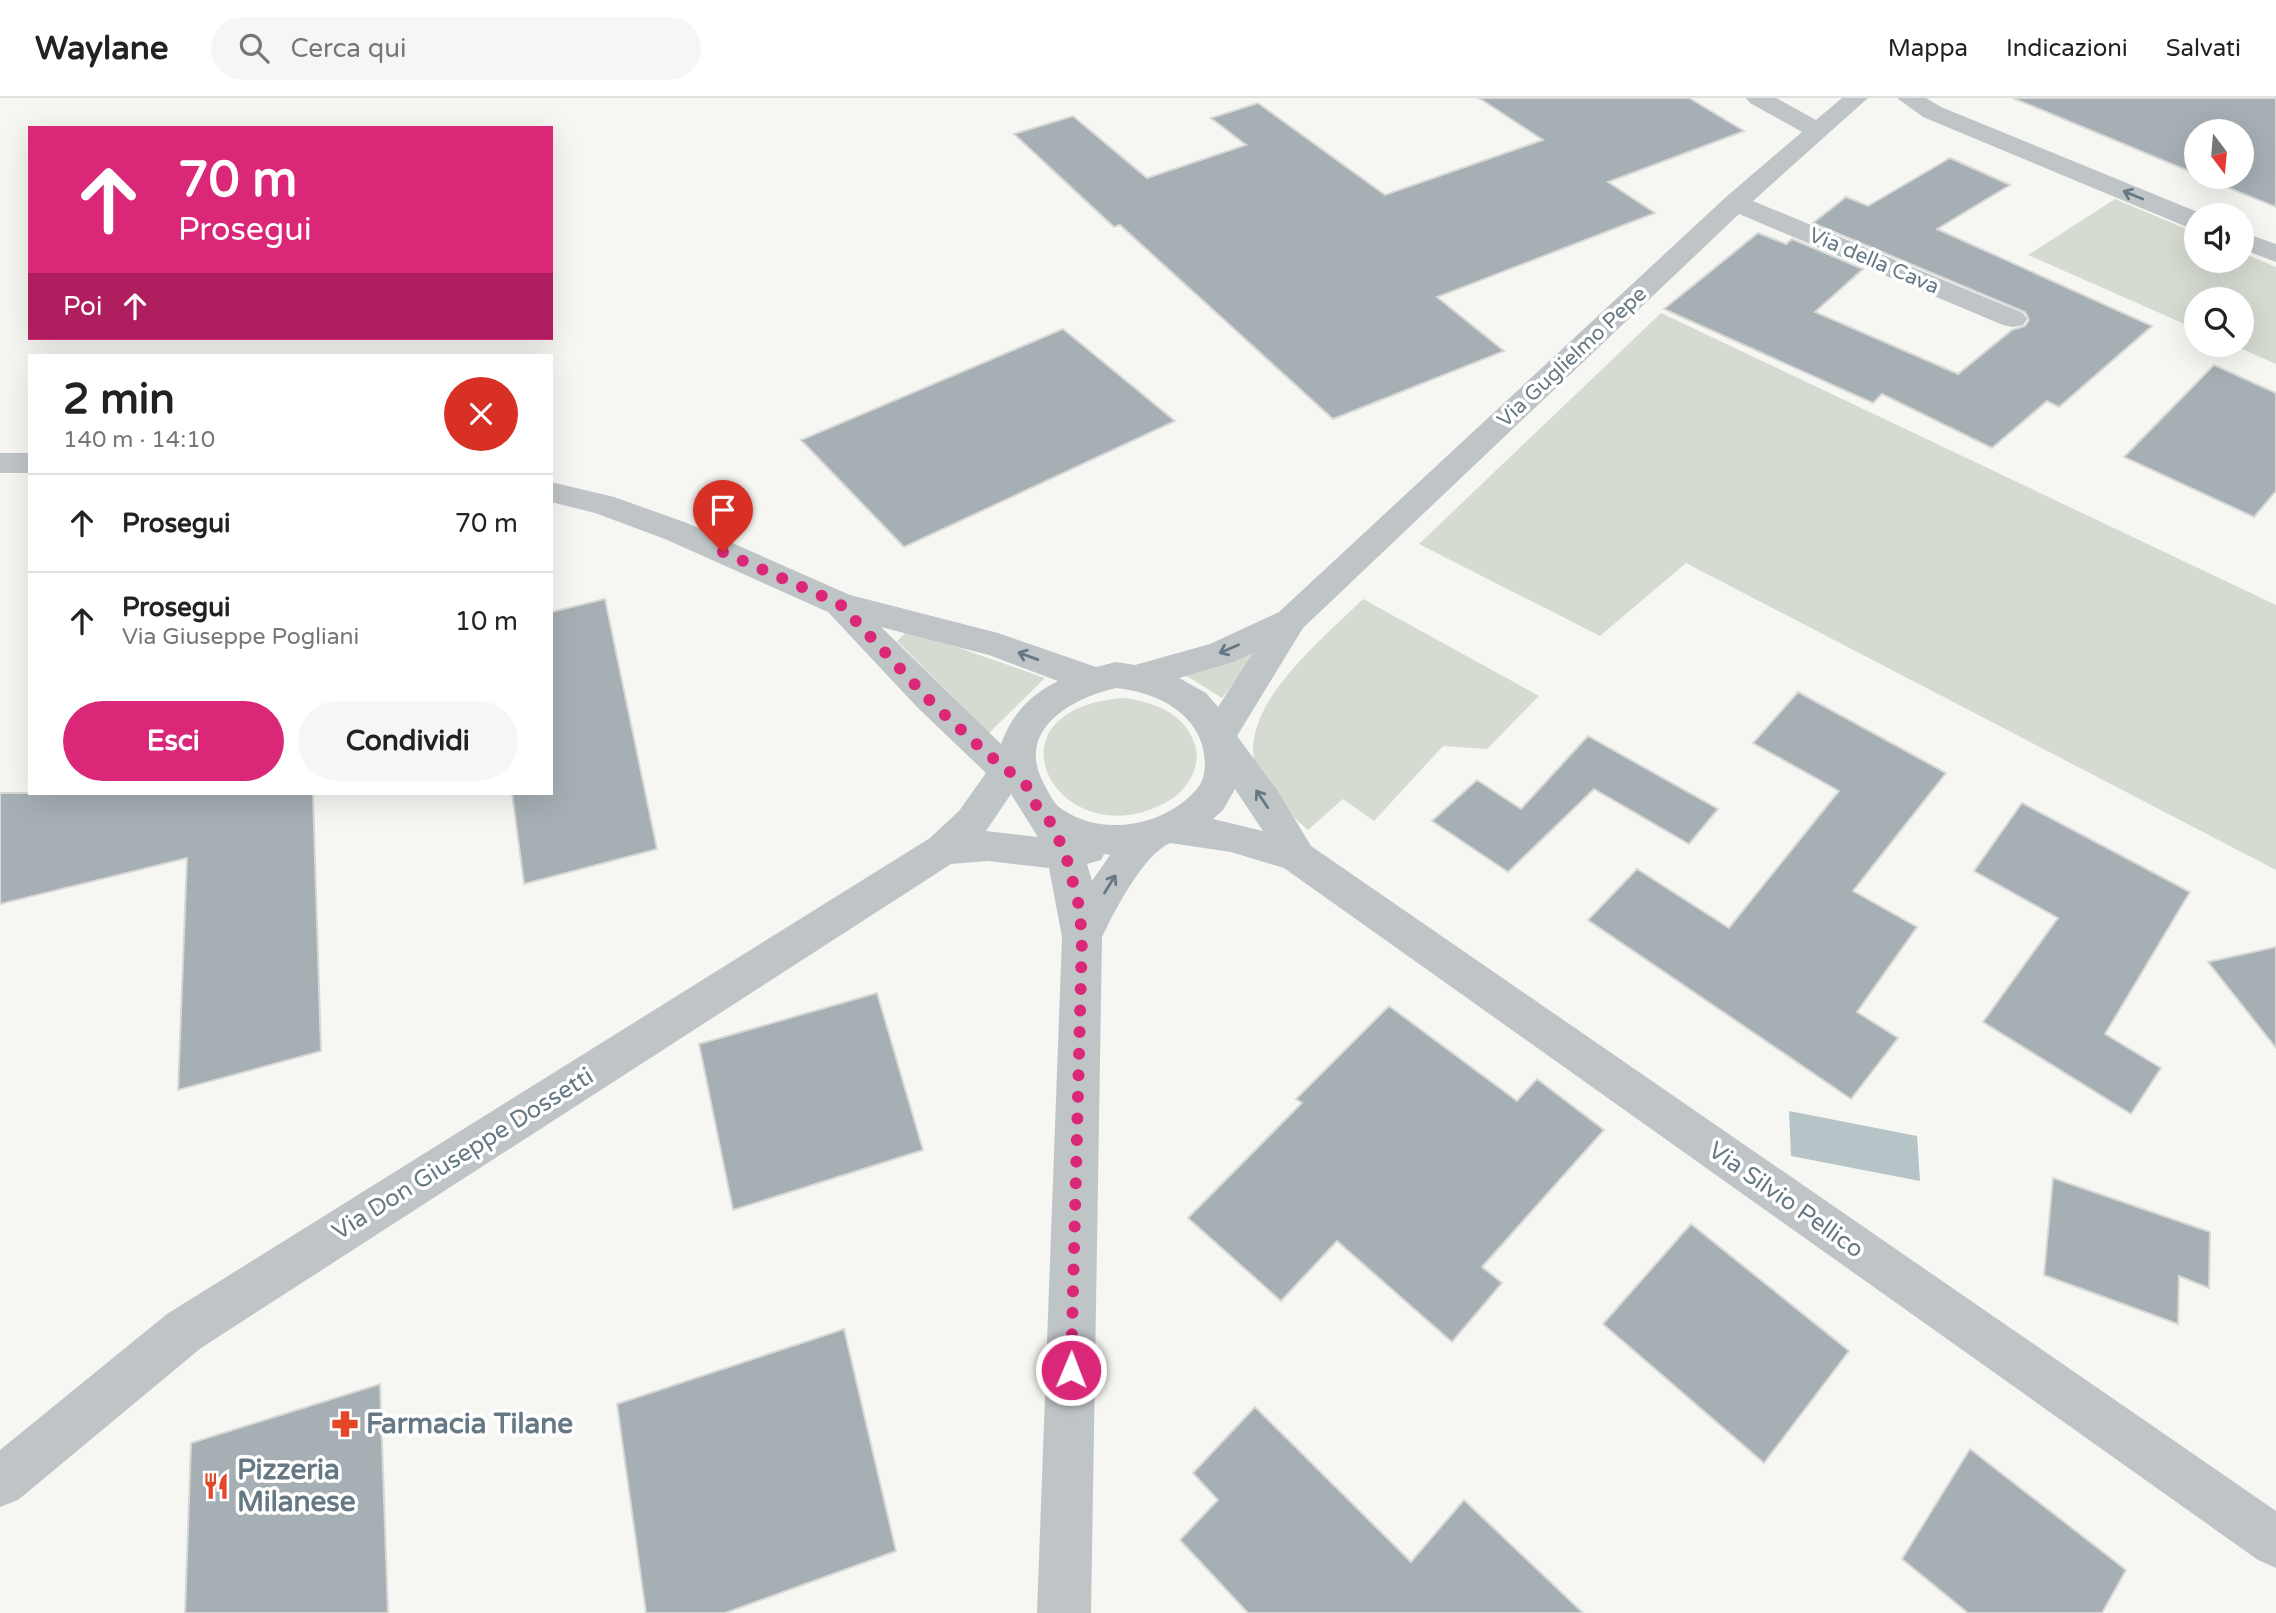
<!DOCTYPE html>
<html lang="it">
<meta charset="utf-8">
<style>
:root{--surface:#fff;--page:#f6f6f6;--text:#222;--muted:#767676;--line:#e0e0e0;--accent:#db2777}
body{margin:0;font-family:"Varela Round",sans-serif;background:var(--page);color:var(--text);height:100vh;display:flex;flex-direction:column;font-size:26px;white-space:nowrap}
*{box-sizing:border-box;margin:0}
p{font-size:23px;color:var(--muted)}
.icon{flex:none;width:38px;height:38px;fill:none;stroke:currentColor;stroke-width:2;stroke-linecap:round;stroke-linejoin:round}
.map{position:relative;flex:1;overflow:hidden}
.drawer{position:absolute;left:28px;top:256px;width:525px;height:441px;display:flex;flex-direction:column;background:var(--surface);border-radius:0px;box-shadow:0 7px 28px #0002}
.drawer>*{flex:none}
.top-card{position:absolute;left:28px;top:28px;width:525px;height:214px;border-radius:0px;box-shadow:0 7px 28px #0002;background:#db2777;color:#fff;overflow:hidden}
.needle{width:46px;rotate:164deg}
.tools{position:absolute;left:2184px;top:21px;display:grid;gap:14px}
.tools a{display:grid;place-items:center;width:70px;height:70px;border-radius:50%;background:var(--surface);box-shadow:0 7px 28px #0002;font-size:35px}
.pin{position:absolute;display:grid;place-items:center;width:60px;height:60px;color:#fff;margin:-72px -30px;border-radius:50% 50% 50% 0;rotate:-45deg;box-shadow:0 0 7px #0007}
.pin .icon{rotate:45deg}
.me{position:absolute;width:77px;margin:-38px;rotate:1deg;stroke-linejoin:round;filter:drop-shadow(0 0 5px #0008)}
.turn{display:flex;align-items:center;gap:24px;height:147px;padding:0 35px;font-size:32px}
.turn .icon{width:91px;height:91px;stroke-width:2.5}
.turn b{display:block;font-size:49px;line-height:60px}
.then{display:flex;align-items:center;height:66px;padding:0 35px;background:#0003;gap:14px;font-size:26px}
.round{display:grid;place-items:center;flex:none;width:74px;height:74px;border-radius:37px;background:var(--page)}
.head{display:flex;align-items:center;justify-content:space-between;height:119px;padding:0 35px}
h1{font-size:42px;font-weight:700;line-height:52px}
.primary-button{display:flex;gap:14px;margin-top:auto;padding:14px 35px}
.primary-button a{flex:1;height:80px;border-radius:42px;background:var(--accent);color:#fff;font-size:28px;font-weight:700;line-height:80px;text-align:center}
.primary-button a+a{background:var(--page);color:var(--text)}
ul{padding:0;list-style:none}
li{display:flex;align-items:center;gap:21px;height:98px;padding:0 35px;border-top:2px solid var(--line)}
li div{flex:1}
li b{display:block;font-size:26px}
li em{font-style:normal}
header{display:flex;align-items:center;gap:42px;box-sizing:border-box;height:98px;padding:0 35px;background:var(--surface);border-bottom:2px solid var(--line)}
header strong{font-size:33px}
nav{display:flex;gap:38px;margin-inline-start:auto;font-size:24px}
.search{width:490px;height:63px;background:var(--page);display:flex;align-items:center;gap:18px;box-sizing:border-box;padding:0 24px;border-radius:38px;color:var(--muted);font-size:26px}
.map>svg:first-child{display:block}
.green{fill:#d6dbd2}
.water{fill:#b6c4c7}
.building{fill:#a6afb4;stroke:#d8d8d6;stroke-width:2}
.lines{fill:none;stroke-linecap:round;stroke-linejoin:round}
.minor{fill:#bfc4c7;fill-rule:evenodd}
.oneway{stroke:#657884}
.route{stroke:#db2777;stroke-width:12;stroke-dasharray:0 21.6}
.labels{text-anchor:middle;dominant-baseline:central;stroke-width:7;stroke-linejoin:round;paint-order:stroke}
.far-street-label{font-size:21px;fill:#657884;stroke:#fff}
.street-label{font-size:24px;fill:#657884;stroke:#fff}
.near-poi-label{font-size:28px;font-weight:bold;fill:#657884;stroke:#fff;text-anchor:start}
</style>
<header>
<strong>Waylane</strong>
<div class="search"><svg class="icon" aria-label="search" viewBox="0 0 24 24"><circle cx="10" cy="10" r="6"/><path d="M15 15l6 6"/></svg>Cerca qui</div>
<nav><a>Mappa</a><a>Indicazioni</a><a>Salvati</a></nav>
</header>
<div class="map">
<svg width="2276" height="1515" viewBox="0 0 2276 1515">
<rect width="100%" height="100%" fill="#f6f6f3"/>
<path class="green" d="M2115,101L2196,135V163H2242V155L2276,169V266L2233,247H2242V201H2196V231L2028,157Z
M1661,215L2276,507V772L1686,465L1600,538L1419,446Z
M1363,501L1539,598L1487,651L1443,648L1374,723L1343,701L1308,732C1290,715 1263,695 1256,670C1236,609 1324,540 1363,501Z
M908,532L1045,580L989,635L897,543Z
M1261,551L1222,600L1185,577Z
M1123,600C1155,604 1188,616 1196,651C1200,670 1187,691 1172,701C1062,768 973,612 1123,600Z"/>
<path class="water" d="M1789,1013L1917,1038L1920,1083L1791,1058Z"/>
<path class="building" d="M1479,0H1689L1744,33L1608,84L1655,115L1437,199L1504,253L1333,321L1120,127L1114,129L1014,36L1073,18L1147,80L1246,47L1211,20L1258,5L1385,97L1543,42Z
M2013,0H2276V109L2202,79H2242V33H2196V76Z
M1950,60L2010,87L1937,131L2152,228L2059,309L2047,303L1992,350L1882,296L1873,305L1664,211L1758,135L1786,146L1792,141L1863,171L1815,214L1958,276L2012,232L2025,228L2029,222L2025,214L1813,125L1846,99L1868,108Z
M1063,231L1175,323L904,449L801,342Z
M2214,267L2276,295V393L2254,419L2124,359Z
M605,501L657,751L524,786L512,695H551V514Z
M1798,594L1946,675L1853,793L1917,829L1857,914L1898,940L1851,1001L1588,822L1637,771L1729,830L1839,693L1753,645Z
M1588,638L1718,711L1689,746L1594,691L1508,774L1432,723L1477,682L1521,711Z
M0,695H313L321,953L178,992L187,760L0,806Z
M2022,705L2190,794L2105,936L2161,970L2131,1016L1983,924L2058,820L1974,773Z
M2276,849V950L2208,864Z
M877,895L923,1052L733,1112L699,946Z
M1389,908L1517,1003L1537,981L1604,1032L1482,1169L1502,1185L1452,1244L1337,1143L1281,1203L1188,1120L1302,1005L1296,1001Z
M2053,1080L2210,1134L2209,1190L2179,1178L2178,1226L2044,1177Z
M1691,1126L1849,1253L1764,1365L1603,1226Z
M844,1231L896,1453L725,1515H646L617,1306Z
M380,1286L388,1515H185L191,1345Z
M1255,1309L1411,1464L1464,1402L1583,1515H1248L1180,1442L1218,1402L1193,1375Z
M1970,1351L2126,1472L2102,1515H1968L1902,1461Z"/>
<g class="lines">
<path class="minor" d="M1746,0H1776L1816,22L1842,0H1868L1753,103L2023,215L2027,221L2023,227L2013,229L2003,227L1739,116L1303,530L1237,638L1277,692L1311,748L2276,1413V1470L2258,1462L1284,770L1231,754L1170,745C1143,757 1115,812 1102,839L1091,1515H1037L1062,839L1049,770L988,763L951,766L201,1250L18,1402L0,1409V1352L167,1216L930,740L959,713L986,675L917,609L828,514L665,441L595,415L551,404V384L614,399L687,425L850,497L998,535L1096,569L1116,564L1135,567L1210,546L1279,514L1726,99L1802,34L1750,5ZM881,529L989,557L1058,583C1030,597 1012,616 1001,646ZM1253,555L1218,609L1206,595L1179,580L1233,564ZM1116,590C1158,594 1203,617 1205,664C1205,675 1203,685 1195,693C1163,728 1104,739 1063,712C1052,705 1048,693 1042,682C1017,630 1073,600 1116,590ZM1235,691L1263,733L1213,721L1223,712ZM1011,696L1038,739L986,733ZM1104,756L1110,757L1092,783L1087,766L1101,762Z
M1897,0H1926L1941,9L2205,117H2196V131L2187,129L1923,19Z
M2242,134L2276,146V164L2242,151Z
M0,355H30V375H0Z"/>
</g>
<defs><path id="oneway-shaft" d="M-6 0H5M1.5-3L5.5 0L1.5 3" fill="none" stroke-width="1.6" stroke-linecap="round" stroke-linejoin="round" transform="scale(1.75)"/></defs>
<g class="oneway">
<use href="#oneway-shaft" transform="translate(2133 97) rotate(-158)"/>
<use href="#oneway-shaft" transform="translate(1229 551) rotate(156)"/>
<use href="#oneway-shaft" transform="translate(1028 558) rotate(-160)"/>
<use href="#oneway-shaft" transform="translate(1262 701) rotate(-124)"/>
<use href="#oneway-shaft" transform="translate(1110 786) rotate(-58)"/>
</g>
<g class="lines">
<path class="route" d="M723,454L840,506L933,606L983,652L1026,687L1036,707L1049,722L1065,754L1079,808L1082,839L1071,1272"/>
</g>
<defs>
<symbol id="pharmacy-bare" viewBox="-9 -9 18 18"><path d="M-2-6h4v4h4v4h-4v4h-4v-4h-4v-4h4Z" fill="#e24728" stroke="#fff" stroke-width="2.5" paint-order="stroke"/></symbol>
<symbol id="restaurant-bare" viewBox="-9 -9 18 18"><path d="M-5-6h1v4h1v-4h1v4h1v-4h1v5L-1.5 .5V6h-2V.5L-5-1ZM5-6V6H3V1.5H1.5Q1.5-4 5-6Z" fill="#e24728" stroke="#fff" stroke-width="2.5" paint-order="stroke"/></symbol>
</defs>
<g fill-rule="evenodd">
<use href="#pharmacy-bare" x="326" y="1307" width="38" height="38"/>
<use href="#restaurant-bare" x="197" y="1369" width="38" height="38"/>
</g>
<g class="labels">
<g class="far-street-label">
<text transform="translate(1874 163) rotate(23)">Via della Cava</text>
<text transform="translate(1572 259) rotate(-43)">Via Guglielmo Pepe</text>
</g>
<g class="street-label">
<text transform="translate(463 1056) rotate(-32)">Via Don Giuseppe Dossetti</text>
<text transform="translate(1786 1102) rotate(35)">Via Silvio Pellico</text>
</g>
<g class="near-poi-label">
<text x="366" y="1326">Farmacia Tilane</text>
<text x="237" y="1372">Pizzeria<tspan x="237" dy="32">Milanese</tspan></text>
</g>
</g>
</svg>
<div class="tools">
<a><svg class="needle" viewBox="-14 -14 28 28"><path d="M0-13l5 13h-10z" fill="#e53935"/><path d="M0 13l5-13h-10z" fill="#767676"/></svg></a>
<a><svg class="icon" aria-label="sound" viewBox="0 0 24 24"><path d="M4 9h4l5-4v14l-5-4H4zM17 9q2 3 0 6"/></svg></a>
<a><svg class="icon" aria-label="search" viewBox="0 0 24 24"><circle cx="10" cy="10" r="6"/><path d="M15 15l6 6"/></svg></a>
</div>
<div class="pin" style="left:723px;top:454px;background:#d93025"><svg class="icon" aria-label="arrive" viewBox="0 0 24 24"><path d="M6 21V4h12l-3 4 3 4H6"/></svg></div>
<svg class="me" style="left:1071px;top:1272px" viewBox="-20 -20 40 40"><circle r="17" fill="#db2777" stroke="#fff" stroke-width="3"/><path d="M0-11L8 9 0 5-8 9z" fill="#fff"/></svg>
<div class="top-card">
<div class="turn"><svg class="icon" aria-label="ahead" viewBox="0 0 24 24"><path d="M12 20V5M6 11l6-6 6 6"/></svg><div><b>70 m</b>Prosegui</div></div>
<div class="then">Poi<svg class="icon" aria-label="ahead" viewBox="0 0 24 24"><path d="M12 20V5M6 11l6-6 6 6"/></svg></div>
</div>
<section class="drawer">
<div class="head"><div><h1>2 min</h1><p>140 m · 14:10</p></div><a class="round" style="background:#d93025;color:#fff"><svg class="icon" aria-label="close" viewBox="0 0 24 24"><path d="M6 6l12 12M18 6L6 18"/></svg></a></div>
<ul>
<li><svg class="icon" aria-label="ahead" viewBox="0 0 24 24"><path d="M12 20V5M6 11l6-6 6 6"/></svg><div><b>Prosegui</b></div><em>70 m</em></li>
<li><svg class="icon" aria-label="ahead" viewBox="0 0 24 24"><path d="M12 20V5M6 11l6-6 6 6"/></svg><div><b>Prosegui</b><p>Via Giuseppe Pogliani</p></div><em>10 m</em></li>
</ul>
<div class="primary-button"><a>Esci</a><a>Condividi</a></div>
</section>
</div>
